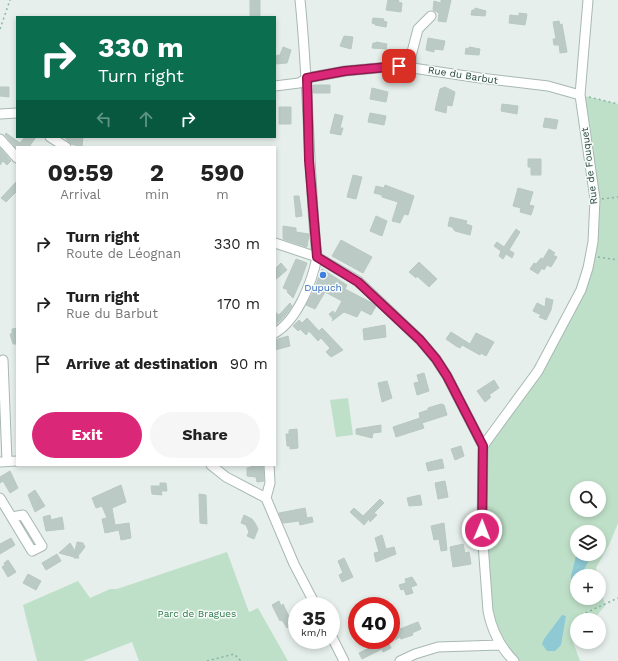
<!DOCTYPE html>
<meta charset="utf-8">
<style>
:root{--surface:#fff;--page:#f6f6f6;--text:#222;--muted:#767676;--accent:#db2777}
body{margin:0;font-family:"Work Sans",sans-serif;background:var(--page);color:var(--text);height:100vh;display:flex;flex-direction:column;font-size:15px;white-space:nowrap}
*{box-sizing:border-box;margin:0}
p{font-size:13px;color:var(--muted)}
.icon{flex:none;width:22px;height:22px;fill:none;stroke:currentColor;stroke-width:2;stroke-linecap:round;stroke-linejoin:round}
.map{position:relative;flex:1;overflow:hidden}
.side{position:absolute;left:16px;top:146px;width:260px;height:320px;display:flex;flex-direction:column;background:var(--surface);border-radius:0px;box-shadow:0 2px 6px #0003}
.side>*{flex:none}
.banner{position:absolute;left:16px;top:16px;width:260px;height:122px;border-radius:0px;box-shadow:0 2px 6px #0003;background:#0b6e4f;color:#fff;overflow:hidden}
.controls{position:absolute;left:570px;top:481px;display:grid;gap:8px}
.controls a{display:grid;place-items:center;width:36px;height:36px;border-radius:50%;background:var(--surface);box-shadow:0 2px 6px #0003;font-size:20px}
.speed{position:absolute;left:288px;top:597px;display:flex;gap:8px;font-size:20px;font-weight:700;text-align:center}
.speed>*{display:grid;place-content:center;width:52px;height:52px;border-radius:50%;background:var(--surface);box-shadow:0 2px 6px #0003;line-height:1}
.speed small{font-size:10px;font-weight:400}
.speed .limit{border:6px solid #d22;background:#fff;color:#111}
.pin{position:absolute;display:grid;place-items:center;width:34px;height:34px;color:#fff;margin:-17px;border-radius:8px;box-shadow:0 2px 6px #0006}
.me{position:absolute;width:44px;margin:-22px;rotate:1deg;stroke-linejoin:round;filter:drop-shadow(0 0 3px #0008)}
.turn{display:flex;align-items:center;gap:14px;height:84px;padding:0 16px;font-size:18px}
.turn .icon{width:52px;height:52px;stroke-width:2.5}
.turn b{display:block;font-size:28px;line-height:34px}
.lanes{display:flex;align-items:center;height:38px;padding:0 16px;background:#0003;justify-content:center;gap:20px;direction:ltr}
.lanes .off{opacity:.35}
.eta{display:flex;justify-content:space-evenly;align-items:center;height:68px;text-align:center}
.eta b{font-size:24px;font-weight:700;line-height:28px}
.action{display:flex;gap:8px;margin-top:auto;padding:8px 16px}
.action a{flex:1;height:46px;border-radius:24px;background:var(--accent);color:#fff;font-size:16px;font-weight:700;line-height:46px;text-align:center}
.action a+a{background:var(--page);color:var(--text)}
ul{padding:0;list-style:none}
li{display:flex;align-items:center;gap:12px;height:60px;padding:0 16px}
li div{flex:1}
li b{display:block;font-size:15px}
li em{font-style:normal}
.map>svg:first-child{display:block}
.green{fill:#bfe0c8;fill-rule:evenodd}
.water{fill:#8ec9d4}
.building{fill:#bbcac4;stroke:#b8c9c2}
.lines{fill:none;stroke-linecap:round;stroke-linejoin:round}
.minor-casing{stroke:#a8b8b2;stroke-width:11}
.path{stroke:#86b3a5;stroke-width:1.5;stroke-dasharray:2 3;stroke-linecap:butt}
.minor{stroke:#fff;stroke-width:9}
.route-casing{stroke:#8e194d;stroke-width:10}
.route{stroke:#db2777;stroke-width:7}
.shop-dot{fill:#3f7fe0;stroke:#f7fbf9;stroke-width:1.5}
.labels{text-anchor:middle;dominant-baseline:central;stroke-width:3;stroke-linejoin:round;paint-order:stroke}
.street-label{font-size:10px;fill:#24423a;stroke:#f7fbf9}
.shop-label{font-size:10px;fill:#366cbe;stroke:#f7fbf9}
.park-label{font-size:10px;fill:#2d7a4b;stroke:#f7fbf9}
</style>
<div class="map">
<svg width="618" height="661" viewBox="0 0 618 661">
<rect width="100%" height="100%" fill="#e6efeb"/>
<path class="green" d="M580,95L618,104V523L610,543L596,568L598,576H577V598H599V579L605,606L593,620H577V637L573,642L580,661H514L488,611L483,446L538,371L581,290L595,199ZM577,488H599V510H577ZM577,532H599V554H577Z
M348,398L353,435L336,437L330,400Z
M227,552L249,612L258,608L288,661H139L132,642L83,661H37L23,605L78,581L90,598L110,589H117Z"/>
<path class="water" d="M577,552V554H592L581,576H577V579L574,581L571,580V576Z
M562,615L566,616L561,645L555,651H547L542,644L544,639Z"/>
<path class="building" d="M250,0H260V17H250Z
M388,0H399L398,2L402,3L401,12L386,10Z
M441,0H451L446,22L438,21L439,13L433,10L434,1L441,3Z
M475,8L486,11L485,16L471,15L472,10H475Z
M519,13L527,14L525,25L509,23L510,15L519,16Z
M373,18L384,19L383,21L387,22L386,27L375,25V24L372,23Z
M559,21L560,25L562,24L567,52L560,53L559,45H554L553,39H556L553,22Z
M344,36L353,37L351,49L340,46Z
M428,38L445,41L443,50L434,49V52L426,50Z
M376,42L387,44L386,49L372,48L373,43H376Z
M283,47L291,50L287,63L275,64V56L280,55Z
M469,47L480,49L479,55L465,54L466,48L469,49Z
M313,85H330V93H313Z
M0,87H9V97L0,96Z
M445,87L455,92L452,106L447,105L446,113L435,110L440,89Z
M372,88L388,92L386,102L370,99Z
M502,104L518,106L517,114L501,111Z
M279,107H291V124H279Z
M370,113L386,116L384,125L368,122Z
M335,114L343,116L340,128H343L341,135L330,133Z
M545,118L558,120L556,129L543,127Z
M6,133L20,143L25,137H36L29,147H17V149L5,135Z
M64,137H83L82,147L71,144Z
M0,148L11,161L7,165L3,161L0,165Z
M528,159H541V175H531V167H528Z
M353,175L362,177L356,199L347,197Z
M17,181V191L6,202L1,198Z
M385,185L414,196L408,215L404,214L400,223L392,221L398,202L382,197V195L374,193L376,186L384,188Z
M518,188L533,192L529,205L534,206L531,215L520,212L521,208L513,206Z
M294,196H299L302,216L296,217Z
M376,216L387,221L382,236L370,231Z
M450,217L467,221L466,224L472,226L470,235L455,231L452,227L448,226Z
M283,226L296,228V232L309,234L307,247L283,239Z
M516,229L520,232L509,250L514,253L512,258L506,254L503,259L499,256L501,251L494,246L497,242L504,247Z
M341,240L372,257L363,273L332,256Z
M549,249L555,253L553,255L557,257L551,267L547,265L544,270L542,268L538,274L530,269L534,263L536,264L541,258L543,259Z
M296,259L307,263L301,280L293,298L287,292L288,290L283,288Z
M419,262L437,279L429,287L417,276L416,278L409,272Z
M281,263L287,270L275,280V269Z
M322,269L347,285L345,289L372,303L376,306L371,315L361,310L357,317L344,312L332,321L333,319L329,314L333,311L335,314L342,301L325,292L315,309L306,305L316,287H315Z
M546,298L553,300L551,310L546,320L539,317L541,315L533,311L537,303L545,307Z
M290,303L292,306L284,317L282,315L283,318L275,325V312L279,315Z
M307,318L319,331L322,328L343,350L331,357L326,352L330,348L321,338L318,341L309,331L306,335L300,329L298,331L293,326L299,320L302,323Z
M385,325L386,337L364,340L363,329Z
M17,328V344H13L10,334H12V329Z
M451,332L470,344L476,333L494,342L486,356L481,353L480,355L462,345L460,348L456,346L446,339Z
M288,336L290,346L275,350V340Z
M424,373L429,391L417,395L414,383L419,382L417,375Z
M494,380L499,388L489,395L491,397L485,402L477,391Z
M387,381L392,398L382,402L378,383Z
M441,404L444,405L447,415L422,423L424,428L396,437L393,427L420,418L419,413L428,410V408Z
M381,425V432L373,433L372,438L356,434V429Z
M297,429L298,448L290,449V446H287L286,434H289V430Z
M461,446L464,456L455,460L451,449Z
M442,459L444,468L428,471L426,463Z
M251,465H263L264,481L257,482L256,477L247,476V468L251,467Z
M10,471L18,488L10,493L3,481L0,483V477Z
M445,481L448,497L438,499L435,483Z
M160,483H166L167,491H161L162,495L152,494L151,486H160Z
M121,485L126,502L112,508L115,525L129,523L131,538L121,540L119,530L105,533L102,519L107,518L102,506L96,508L92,498Z
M35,490L45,506L35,512L28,495Z
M199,494L206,495L207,524L200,523Z
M420,495L422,505L409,506L407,498Z
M380,499L384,503L374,513L377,515L370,522L369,519L364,525L350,512L354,508L363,516Z
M305,508L307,518L312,517L313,522L300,525L299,521L283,523L279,513Z
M50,515L51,520L62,517L64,529L46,531L43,517Z
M244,515L252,519L255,523L258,529L254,539L247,536L249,532L246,525L241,523Z
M444,523L447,550L441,551L439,539L434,540L431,526Z
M382,535L386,549L394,547L396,554L376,562L374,553L379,552L375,538Z
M11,538L15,545L0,554V544Z
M77,542L83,543L85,547L78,556L79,558H74V557L59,553L70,543L75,551Z
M463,544L465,553L469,552L471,564L453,567L450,547Z
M57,554L61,561L46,570L42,563Z
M344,558L353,577L342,582L339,575L343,573L338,561Z
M8,560L16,572L8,577L2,567L5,565L4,563Z
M28,574L41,581L36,590L23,583Z
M412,577L417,585L411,587L413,593L406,595L404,589L401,590L399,585L406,583L405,579Z
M279,601L281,606L283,604L293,625L287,628L282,620L280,621L272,605Z
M397,622L400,629L418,622L421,629L412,633L413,635L401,639L400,637L391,642V625Z
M385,640H387L391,648L383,652L382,649L362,659L359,653Z"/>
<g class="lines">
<defs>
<path id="minor" d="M411,67V56L418,29L431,16
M275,86L299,83L307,78L345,71L399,66L480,78L548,86L580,95
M0,114L17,113
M50,137L66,147
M0,139L17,158
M275,243L317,257L358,281L420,340L436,359L447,376L483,446L482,530L488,611C492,631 500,647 514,661
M275,333C298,319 312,282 317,257C308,171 309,85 300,0
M3,360L7,461
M483,446L538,371L581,290L588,268L593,242L595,199L580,95L588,0
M0,462L17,461
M211,465L226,477L266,498
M269,465L270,483L266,498L294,564L316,606
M0,498L32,551L42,546L23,515L12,517
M331,635L344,661
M400,661L415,654L438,647L500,645"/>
</defs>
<use href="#minor" class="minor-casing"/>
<path class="path" d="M0,29L10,0
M589,97L618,104
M602,199L618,197
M598,257L618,260
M581,615L618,598
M207,661L234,654L241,661"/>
<use href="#minor" class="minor"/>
</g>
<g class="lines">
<defs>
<path id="route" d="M399,66L345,71L307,78L309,160L317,257L358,282L420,340L436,359L447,376L483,446L482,530"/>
</defs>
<use href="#route" class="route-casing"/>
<use href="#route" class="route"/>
</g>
<circle class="shop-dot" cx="323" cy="275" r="4"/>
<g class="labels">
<g class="street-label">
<text transform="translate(463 75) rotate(9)">Rue du Barbut</text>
<text transform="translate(589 166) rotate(-97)">Rue de Fouquet</text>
</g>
<g class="shop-label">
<text x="323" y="287">Dupuch</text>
</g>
<g class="park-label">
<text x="197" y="613">Parc de Bragues</text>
</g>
</g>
</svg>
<div class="controls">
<a><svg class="icon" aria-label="search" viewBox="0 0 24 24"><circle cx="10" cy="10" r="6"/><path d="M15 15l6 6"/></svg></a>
<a><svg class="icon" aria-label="layers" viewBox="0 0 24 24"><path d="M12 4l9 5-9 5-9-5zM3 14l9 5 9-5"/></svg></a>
<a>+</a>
<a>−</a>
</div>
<div class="speed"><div>35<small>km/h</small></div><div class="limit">40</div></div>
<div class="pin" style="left:399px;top:66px;background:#d93025"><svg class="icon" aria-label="arrive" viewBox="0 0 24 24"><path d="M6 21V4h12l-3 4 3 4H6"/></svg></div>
<svg class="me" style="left:482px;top:530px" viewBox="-20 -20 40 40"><circle r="17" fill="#db2777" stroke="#fff" stroke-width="3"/><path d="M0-11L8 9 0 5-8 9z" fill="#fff"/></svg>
<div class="banner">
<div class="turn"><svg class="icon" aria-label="right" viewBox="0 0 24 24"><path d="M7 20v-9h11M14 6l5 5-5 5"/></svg><div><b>330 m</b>Turn right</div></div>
<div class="lanes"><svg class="icon off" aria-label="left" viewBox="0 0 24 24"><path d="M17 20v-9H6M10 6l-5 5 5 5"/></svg><svg class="icon off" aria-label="ahead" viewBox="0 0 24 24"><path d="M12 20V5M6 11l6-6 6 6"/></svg><svg class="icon" aria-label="right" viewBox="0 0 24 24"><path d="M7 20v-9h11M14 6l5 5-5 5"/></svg></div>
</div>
<section class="side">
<div class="eta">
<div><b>09:59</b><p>Arrival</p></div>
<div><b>2</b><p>min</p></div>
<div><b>590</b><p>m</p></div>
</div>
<ul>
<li><svg class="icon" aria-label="right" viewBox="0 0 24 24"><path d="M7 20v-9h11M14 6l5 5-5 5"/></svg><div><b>Turn right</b><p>Route de Léognan</p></div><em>330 m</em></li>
<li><svg class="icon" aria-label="right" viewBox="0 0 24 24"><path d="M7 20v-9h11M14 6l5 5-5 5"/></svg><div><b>Turn right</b><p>Rue du Barbut</p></div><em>170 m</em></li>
<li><svg class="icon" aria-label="arrive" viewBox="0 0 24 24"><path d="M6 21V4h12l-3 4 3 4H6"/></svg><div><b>Arrive at destination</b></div><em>90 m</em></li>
</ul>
<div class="action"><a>Exit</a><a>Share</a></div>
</section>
</div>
